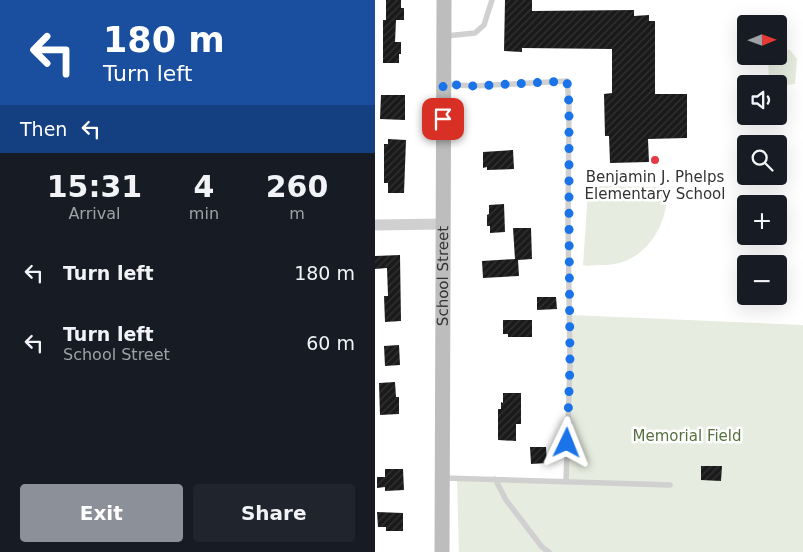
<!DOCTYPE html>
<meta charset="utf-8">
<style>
:root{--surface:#171b24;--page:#20242c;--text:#f1f3f6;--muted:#9ea1a6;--accent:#8c9099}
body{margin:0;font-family:"DejaVu Sans",sans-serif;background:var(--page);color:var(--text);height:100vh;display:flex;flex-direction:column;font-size:19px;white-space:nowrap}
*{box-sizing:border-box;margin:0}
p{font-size:16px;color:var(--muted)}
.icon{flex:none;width:28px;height:28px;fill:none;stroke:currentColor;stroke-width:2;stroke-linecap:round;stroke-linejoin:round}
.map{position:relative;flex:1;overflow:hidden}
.drawer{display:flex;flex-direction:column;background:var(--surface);width:375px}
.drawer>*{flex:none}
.guide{background:#1a4fa0;color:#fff;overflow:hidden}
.needle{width:32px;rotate:89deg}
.fabs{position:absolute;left:362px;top:15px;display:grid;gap:10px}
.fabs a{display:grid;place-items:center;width:50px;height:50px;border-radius:5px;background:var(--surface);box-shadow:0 5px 20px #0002;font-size:25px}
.pin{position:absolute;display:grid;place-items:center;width:42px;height:42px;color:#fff;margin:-21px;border-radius:10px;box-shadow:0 2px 8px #0006}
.me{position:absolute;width:55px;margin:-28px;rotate:2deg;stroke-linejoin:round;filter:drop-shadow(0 0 4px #0008)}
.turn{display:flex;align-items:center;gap:18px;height:105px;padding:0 20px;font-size:22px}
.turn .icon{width:65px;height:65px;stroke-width:2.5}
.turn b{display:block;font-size:35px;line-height:42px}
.then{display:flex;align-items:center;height:48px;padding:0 20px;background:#0003;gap:10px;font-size:19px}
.eta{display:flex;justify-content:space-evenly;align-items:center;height:85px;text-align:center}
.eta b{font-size:30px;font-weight:700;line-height:35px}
.cta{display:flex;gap:10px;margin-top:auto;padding:10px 20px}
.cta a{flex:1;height:58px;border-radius:5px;background:var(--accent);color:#fff;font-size:20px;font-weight:700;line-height:58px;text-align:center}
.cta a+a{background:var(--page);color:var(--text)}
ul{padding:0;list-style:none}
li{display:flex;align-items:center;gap:15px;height:70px;padding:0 20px}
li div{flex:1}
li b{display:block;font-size:19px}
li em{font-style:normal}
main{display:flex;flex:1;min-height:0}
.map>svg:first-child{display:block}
.green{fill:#e6ecdf}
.building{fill:url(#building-hatch)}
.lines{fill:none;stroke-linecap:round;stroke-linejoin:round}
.lane{stroke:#d0d0d0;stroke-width:5.5}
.street{stroke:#d0d0d0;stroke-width:11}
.secondary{stroke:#bdbdbd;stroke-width:15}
.route{stroke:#1a73e8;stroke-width:9;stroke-dasharray:0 16.2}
.poi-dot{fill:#e63946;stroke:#fff;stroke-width:2}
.labels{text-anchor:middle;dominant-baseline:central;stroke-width:5;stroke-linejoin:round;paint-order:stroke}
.poi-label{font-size:15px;fill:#333;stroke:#fff}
.street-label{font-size:15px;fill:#333;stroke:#fff}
.park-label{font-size:15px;fill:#56703f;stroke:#fff}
</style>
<main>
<section class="drawer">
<div class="guide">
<div class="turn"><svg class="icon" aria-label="left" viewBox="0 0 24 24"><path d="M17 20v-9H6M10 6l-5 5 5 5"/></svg><div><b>180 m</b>Turn left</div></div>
<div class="then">Then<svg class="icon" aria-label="left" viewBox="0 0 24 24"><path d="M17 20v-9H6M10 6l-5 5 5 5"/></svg></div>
</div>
<div class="eta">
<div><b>15:31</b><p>Arrival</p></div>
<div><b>4</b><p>min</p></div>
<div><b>260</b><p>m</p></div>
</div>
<ul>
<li><svg class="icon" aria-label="left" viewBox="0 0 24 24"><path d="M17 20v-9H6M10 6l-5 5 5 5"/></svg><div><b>Turn left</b></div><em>180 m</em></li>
<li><svg class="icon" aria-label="left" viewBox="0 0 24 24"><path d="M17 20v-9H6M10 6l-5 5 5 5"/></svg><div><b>Turn left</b><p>School Street</p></div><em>60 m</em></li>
</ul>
<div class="cta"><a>Exit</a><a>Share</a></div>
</section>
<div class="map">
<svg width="428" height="552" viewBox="0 0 428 552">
<defs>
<pattern id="building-hatch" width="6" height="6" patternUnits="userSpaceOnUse" patternTransform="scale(1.25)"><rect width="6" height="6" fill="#1a1a1a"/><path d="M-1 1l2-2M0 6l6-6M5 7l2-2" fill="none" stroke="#333"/></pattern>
</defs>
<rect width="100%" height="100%" fill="#fff"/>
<path class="green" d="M404,49L415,50L422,59L420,84L404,86V84H396L394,80L393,58L394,56H404Z
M223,186L290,187C291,193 292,200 291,206C287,233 267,260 239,264C230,266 221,264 212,266L208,265L213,192Z
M195,315L428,325V552H84L82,478L191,481Z"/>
<path class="building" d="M11,0H26V8H29V20H15H21L20,42H26V54H24V63H8V20H11Z
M130,0H157V11L259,10V16L274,15V21H280V94H312V138L273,139L274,162L235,163L234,136H230L229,94L237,93V49L147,48V52L129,51Z
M6,95H30V120L5,119Z
M13,139L31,140L29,193H13V183H9V144H13Z
M138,150L139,169L112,170V167L108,168V152Z
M129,204L130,232L115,233V226H112V215L114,214V205Z
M138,228H156L157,259L143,260L144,276L108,278L107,261L140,259Z
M25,255L26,321L10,322L9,296H13L12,268L0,269V256Z
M162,297H181L182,309L162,310Z
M128,320H157V337H133V334H128Z
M24,345L25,365L10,366L9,346Z
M20,382L21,397H24V414L5,415L4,383Z
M128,393H146V424H141V441L123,440V409H126V402L128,403Z
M155,447H171L172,463L156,464Z
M326,466H347L346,481L326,480Z
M10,469H28L29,490L10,491V487L2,488V477H10Z
M2,512L28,513V531H11V527H3Z"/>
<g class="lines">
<path class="lane" d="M71,36L100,33L109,25L117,0
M70,84L99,86L192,81L194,104L193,221L195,366L191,481
M69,478L295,485
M120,479L131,500L167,547L174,552"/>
<path class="street" d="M0,225L68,224"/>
<path class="secondary" id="s1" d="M67,552L69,0"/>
</g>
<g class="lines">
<path class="route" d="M68,119V84L99,86L192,81L194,104V221L195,366L192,443"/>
</g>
<circle class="poi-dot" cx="280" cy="160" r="5"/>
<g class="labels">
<g class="poi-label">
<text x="280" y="177">Benjamin J. Phelps<tspan x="280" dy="17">Elementary School</tspan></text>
</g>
<g class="street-label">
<text stroke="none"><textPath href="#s1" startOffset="276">School Street</textPath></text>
</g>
<g class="park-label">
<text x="312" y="436">Memorial Field</text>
</g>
</g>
</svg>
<div class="fabs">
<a><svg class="needle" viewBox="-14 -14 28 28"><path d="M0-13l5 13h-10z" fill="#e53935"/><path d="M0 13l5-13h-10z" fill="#9ea1a6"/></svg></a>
<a><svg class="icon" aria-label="sound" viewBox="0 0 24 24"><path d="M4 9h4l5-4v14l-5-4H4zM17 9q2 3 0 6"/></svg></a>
<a><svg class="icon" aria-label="search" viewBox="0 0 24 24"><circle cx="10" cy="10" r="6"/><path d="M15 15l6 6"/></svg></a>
<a>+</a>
<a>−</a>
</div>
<div class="pin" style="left:68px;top:119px;background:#d93025"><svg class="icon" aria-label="arrive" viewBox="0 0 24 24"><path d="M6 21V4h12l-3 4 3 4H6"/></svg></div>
<svg class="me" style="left:192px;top:443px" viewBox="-20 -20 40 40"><path d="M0-17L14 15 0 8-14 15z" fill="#1a73e8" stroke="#fff" stroke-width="4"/></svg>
</div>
</main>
